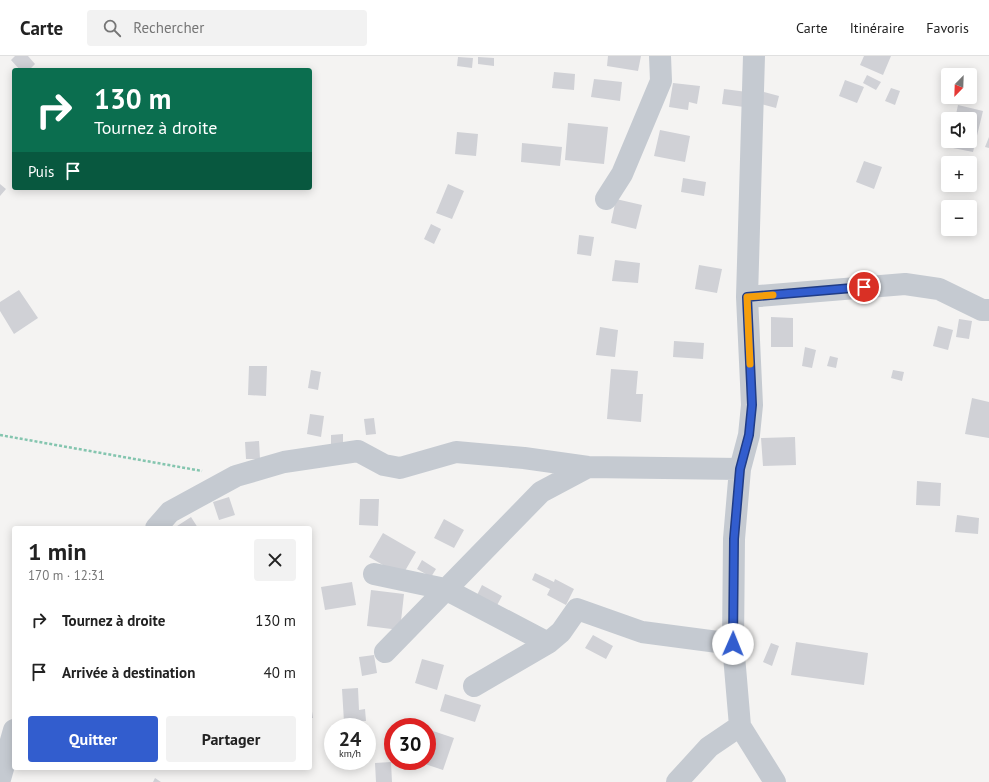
<!DOCTYPE html>
<html lang="fr">
<meta charset="utf-8">
<style>
:root{--surface:#fff;--page:#f2f2f2;--text:#222;--muted:#767676;--line:#e0e0e0;--accent:#325dce}
body{margin:0;font-family:"PT Sans",sans-serif;background:var(--page);color:var(--text);height:100vh;display:flex;flex-direction:column;font-size:15px;white-space:nowrap}
*{box-sizing:border-box;margin:0}
p{font-size:13px;color:var(--muted)}
.icon{flex:none;width:22px;height:22px;fill:none;stroke:currentColor;stroke-width:2;stroke-linecap:round;stroke-linejoin:round}
.map{position:relative;flex:1;overflow:hidden}
.side{position:absolute;left:12px;top:470px;width:300px;height:244px;display:flex;flex-direction:column;background:var(--surface);border-radius:4px;box-shadow:0 2px 10px #0003}
.side>*{flex:none}
.hud{position:absolute;left:12px;top:12px;width:300px;height:122px;border-radius:4px;box-shadow:0 2px 10px #0003;background:#0b6e4f;color:#fff;overflow:hidden}
.needle{width:26px;rotate:203deg}
.controls{position:absolute;left:941px;top:12px;display:grid;gap:8px}
.controls a{display:grid;place-items:center;width:36px;height:36px;border-radius:4px;background:var(--surface);box-shadow:0 2px 10px #0003;font-size:20px}
.speed{position:absolute;left:324px;top:662px;display:flex;gap:8px;font-size:20px;font-weight:700;text-align:center}
.speed>*{display:grid;place-content:center;width:52px;height:52px;border-radius:50%;background:var(--surface);box-shadow:0 2px 10px #0003;line-height:1}
.speed small{font-size:10px;font-weight:400}
.speed .limit{border:6px solid #d22;background:#fff;color:#111}
.pin{position:absolute;display:grid;place-items:center;width:34px;height:34px;color:#fff;margin:-17px;border:2px solid #fff;border-radius:50%;box-shadow:0 1px 4px #0007}
.me{position:absolute;width:44px;margin:-22px;rotate:1deg;stroke-linejoin:round;filter:drop-shadow(0 0 3px #0008)}
.turn{display:flex;align-items:center;gap:14px;height:84px;padding:0 16px;font-size:18px}
.turn .icon{width:52px;height:52px;stroke-width:2.5}
.turn b{display:block;font-size:28px;line-height:34px}
.then{display:flex;align-items:center;height:38px;padding:0 16px;background:#0003;gap:8px;font-size:15px}
.round{display:grid;place-items:center;flex:none;width:42px;height:42px;border-radius:4px;background:var(--page)}
.overview{display:flex;align-items:center;justify-content:space-between;height:68px;padding:0 16px}
h1{font-size:24px;font-weight:700;line-height:30px}
.primary-button{display:flex;gap:8px;margin-top:auto;padding:8px 16px}
.primary-button a{flex:1;height:46px;border-radius:4px;background:var(--accent);color:#fff;font-size:16px;font-weight:700;line-height:46px;text-align:center}
.primary-button a+a{background:var(--page);color:var(--text)}
ul{padding:0;list-style:none}
li{display:flex;align-items:center;gap:12px;height:52px;padding:0 16px}
li div{flex:1}
li b{display:block;font-size:15px}
li em{font-style:normal}
header{display:flex;align-items:center;gap:24px;box-sizing:border-box;height:56px;padding:0 20px;background:var(--surface);border-bottom:1px solid var(--line)}
header strong{font-size:19px}
nav{display:flex;gap:22px;margin-inline-start:auto;font-size:14px}
.search{width:280px;height:36px;background:var(--page);display:flex;align-items:center;gap:10px;box-sizing:border-box;padding:0 14px;border-radius:4px;color:var(--muted);font-size:15px}
.map>svg:first-child{display:block}
.building{fill:#d0d1d6}
.lines{fill:none;stroke-linecap:round;stroke-linejoin:round}
.path{stroke:#84c5af;stroke-width:2.5;stroke-dasharray:3 2;stroke-linecap:butt}
.minor{stroke:#c5cad1;stroke-width:22}
.route-casing{stroke:#203c86;stroke-width:10}
.route{stroke:#325dce;stroke-width:7}
.slow{stroke:#f59e0b;stroke-width:7}
</style>
<header>
<strong>Carte</strong>
<div class="search"><svg class="icon" aria-label="search" viewBox="0 0 24 24"><circle cx="10" cy="10" r="6"/><path d="M15 15l6 6"/></svg>Rechercher</div>
<nav><a>Carte</a><a>Itinéraire</a><a>Favoris</a></nav>
</header>
<div class="map">
<svg width="989" height="726" viewBox="0 0 989 726">
<rect width="100%" height="100%" fill="#f4f3f2"/>
<path class="building" d="M15,0H28L35,8L29,14H20L11,4Z
M608,0H641L638,15L607,10Z
M864,0H891L883,19L860,9Z
M458,1L473,2L472,12L457,10Z
M478,1L494,2V10L478,8Z
M554,16L575,18L574,34L552,32Z
M867,19L881,26L876,34L863,27Z
M594,23L622,26L620,45L591,41Z
M845,24L864,31L857,47L839,40Z
M673,27L700,30L697,48L689,46L688,54L669,51Z
M891,32L900,35L895,49L885,45Z
M724,33L747,36L744,51L722,48Z
M764,36L779,40L776,52L761,48Z
M958,49L983,55L973,96L953,92L954,85H970V63H955Z
M568,67L608,71L604,108L565,104Z
M660,74L690,80L685,106L654,100Z
M457,76L478,78L476,100L455,98Z
M989,81V92L985,91Z
M522,87L562,91L560,110L521,106Z
M864,105L882,111L874,133L856,126Z
M683,122L706,126L704,140L681,136Z
M0,128L6,133L0,140Z
M448,128L464,135L452,163L436,157Z
M616,143L642,149L636,173L611,167Z
M431,168L441,173L434,188L424,183Z
M579,179L594,181L591,200L577,198Z
M615,204L640,207L638,227L612,225Z
M699,209L722,213L717,237L695,233Z
M19,234L38,262L14,278L0,255V246Z
M771,261L793,262V291H771Z
M959,263L972,265L969,283L956,281Z
M938,270L953,274L948,294L933,290Z
M600,271L618,274L615,301L596,299Z
M674,285L704,287L703,303L673,301Z
M805,291L816,294L812,312L802,310Z
M830,300L838,302L836,312L827,310Z
M249,310H267L266,340L248,339Z
M611,313L638,315L636,338H643L641,366L607,363Z
M311,314L321,316L318,334L308,332Z
M893,314L904,316L902,325L891,322Z
M972,342L989,346V382L965,378Z
M310,358L324,360L321,381L307,378Z
M374,362L376,378L366,379L364,363Z
M343,378V388H331V379Z
M795,381L796,409L763,410L761,382Z
M259,385L260,403H246L245,386Z
M917,425L941,427L940,450L916,449Z
M229,441L235,459L219,464L213,446Z
M360,443H379L378,470L359,469Z
M957,459L979,462L978,478L955,476Z
M191,461L198,472H174Z
M444,463L464,474L454,492L434,482Z
M383,477L416,496L402,520L369,501Z
M422,504L436,513L431,521L417,513Z
M535,517L554,526L555,523L574,533L566,549L547,539L550,533L532,524Z
M352,526L356,549L325,554L321,531Z
M482,529L502,540L495,553L475,543Z
M371,534L404,538L400,574L367,570Z
M593,579L613,590L606,603L585,592Z
M796,586L868,597L864,629L791,619Z
M771,587L779,590L772,610L763,606Z
M374,599L377,617L362,620L359,601Z
M422,603L444,609L437,634L415,627Z
M358,632L359,654L365,653L366,665L344,666L342,633Z
M445,638L481,649L475,666L440,655Z
M310,643L313,662H310Z
M433,675L454,682L443,714L422,707L423,705H427V692Z
M391,706L392,726H376L375,707Z
M155,722L161,726H153Z"/>
<g class="lines">
<path class="path" d="M0,379L202,415"/>
<path class="minor" d="M754,0L747,241L752,349L749,379L740,413L734,483L733,588L740,670L775,726
M606,143L622,118L661,25L660,0
M747,241L905,228L939,233L982,254H989
M156,472L170,456L236,420L284,406L358,395L384,409L400,412L456,396L524,402L588,411L740,413
M374,518L445,533L548,587
M385,596L541,436L588,411
M474,630L548,587L561,576L577,553L642,576L733,588
M0,723L14,674
M677,726L709,691L740,670"/>
</g>
<g class="lines">
<defs>
<path id="route" d="M733,588L734,483L740,413L749,379L752,349L747,241L864,231"/>
</defs>
<use href="#route" class="route-casing"/>
<use href="#route" class="route"/>
<path class="slow" d="M750,308L747,241L773,239"/>
</g>
</svg>
<div class="controls">
<a><svg class="needle" viewBox="-14 -14 28 28"><path d="M0-13l5 13h-10z" fill="#e53935"/><path d="M0 13l5-13h-10z" fill="#767676"/></svg></a>
<a><svg class="icon" aria-label="sound" viewBox="0 0 24 24"><path d="M4 9h4l5-4v14l-5-4H4zM17 9q2 3 0 6"/></svg></a>
<a>+</a>
<a>−</a>
</div>
<div class="speed"><div>24<small>km/h</small></div><div class="limit">30</div></div>
<div class="pin" style="left:864px;top:231px;background:#d93025"><svg class="icon" aria-label="arrive" viewBox="0 0 24 24"><path d="M6 21V4h12l-3 4 3 4H6"/></svg></div>
<svg class="me" style="left:733px;top:588px" viewBox="-20 -20 40 40"><circle r="19" fill="#fff"/><path d="M0-13L10 11 0 6-10 11z" fill="#325dce"/></svg>
<div class="hud">
<div class="turn"><svg class="icon" aria-label="right" viewBox="0 0 24 24"><path d="M7 20v-9h11M14 6l5 5-5 5"/></svg><div><b>130 m</b>Tournez à droite</div></div>
<div class="then">Puis<svg class="icon" aria-label="arrive" viewBox="0 0 24 24"><path d="M6 21V4h12l-3 4 3 4H6"/></svg></div>
</div>
<section class="side">
<div class="overview"><div><h1>1 min</h1><p>170 m · 12:31</p></div><a class="round"><svg class="icon" aria-label="close" viewBox="0 0 24 24"><path d="M6 6l12 12M18 6L6 18"/></svg></a></div>
<ul>
<li><svg class="icon" aria-label="right" viewBox="0 0 24 24"><path d="M7 20v-9h11M14 6l5 5-5 5"/></svg><div><b>Tournez à droite</b></div><em>130 m</em></li>
<li><svg class="icon" aria-label="arrive" viewBox="0 0 24 24"><path d="M6 21V4h12l-3 4 3 4H6"/></svg><div><b>Arrivée à destination</b></div><em>40 m</em></li>
</ul>
<div class="primary-button"><a>Quitter</a><a>Partager</a></div>
</section>
</div>
